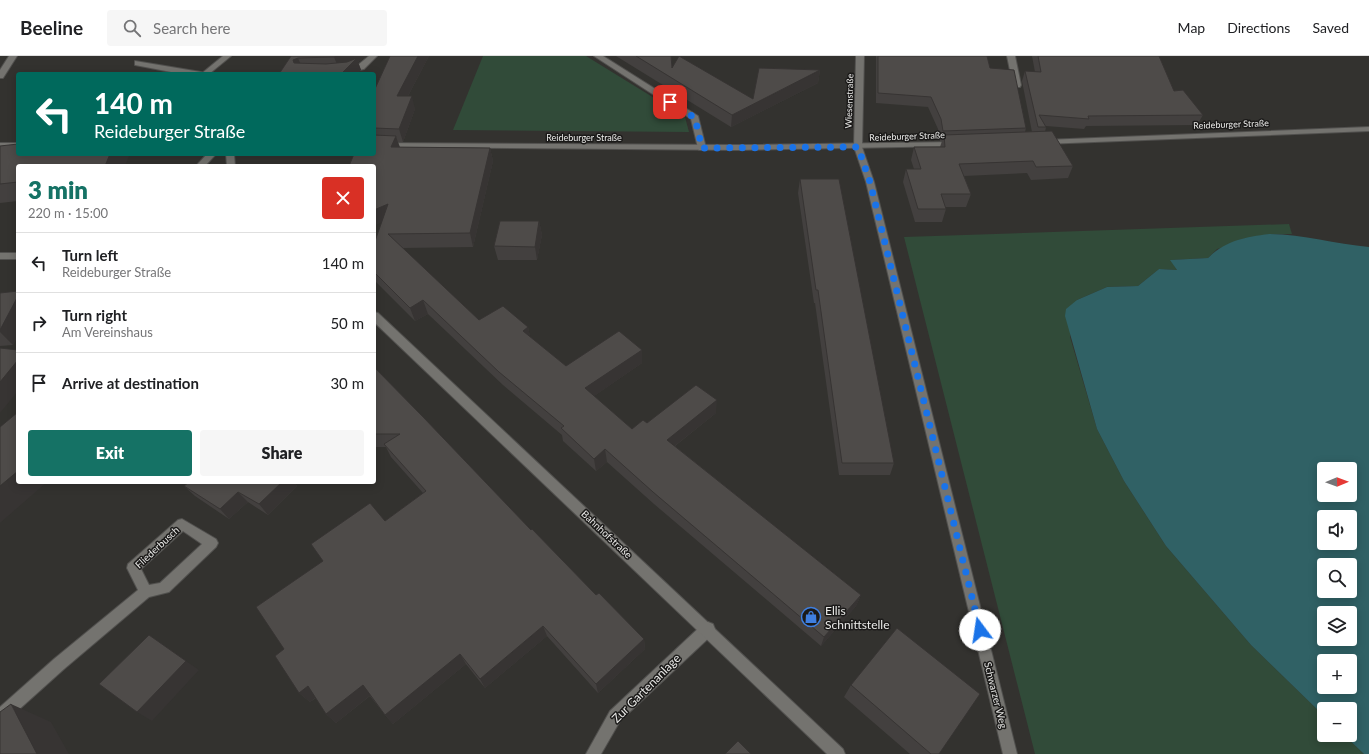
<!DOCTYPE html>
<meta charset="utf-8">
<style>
:root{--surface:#fff;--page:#f6f6f6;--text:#202124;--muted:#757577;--line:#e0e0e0;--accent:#157265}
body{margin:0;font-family:Lato,sans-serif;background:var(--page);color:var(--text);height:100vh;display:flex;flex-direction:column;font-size:15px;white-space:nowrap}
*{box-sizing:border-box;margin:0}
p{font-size:13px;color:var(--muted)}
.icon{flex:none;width:22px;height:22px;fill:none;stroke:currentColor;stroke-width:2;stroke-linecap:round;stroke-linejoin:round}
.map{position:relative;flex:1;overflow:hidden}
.panel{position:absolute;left:16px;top:108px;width:360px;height:320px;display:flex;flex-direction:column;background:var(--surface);border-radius:4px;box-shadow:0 2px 10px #0003}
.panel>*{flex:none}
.banner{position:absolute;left:16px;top:16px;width:360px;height:84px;border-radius:4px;box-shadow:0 2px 10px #0003;background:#00695c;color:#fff;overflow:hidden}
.needle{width:26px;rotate:89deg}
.controls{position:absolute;left:1317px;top:406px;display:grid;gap:8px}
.controls a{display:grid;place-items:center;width:40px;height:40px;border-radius:4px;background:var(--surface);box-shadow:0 2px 10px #0003;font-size:20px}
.pin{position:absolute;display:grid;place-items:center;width:34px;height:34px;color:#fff;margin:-17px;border-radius:8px;box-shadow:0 2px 6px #0006}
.me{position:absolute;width:44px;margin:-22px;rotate:346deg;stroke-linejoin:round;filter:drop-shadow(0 0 3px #0008)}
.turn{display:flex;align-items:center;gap:14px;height:84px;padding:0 12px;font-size:18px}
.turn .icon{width:52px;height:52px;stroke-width:2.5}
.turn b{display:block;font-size:28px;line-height:34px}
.round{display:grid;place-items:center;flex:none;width:42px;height:42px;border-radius:4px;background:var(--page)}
.headline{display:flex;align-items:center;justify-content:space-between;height:68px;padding:0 12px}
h1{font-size:24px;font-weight:800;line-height:30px;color:var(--accent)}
.action{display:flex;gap:8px;margin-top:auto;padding:8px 12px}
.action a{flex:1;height:46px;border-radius:4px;background:var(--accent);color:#fff;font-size:16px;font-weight:800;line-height:46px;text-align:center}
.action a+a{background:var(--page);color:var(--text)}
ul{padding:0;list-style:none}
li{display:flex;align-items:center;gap:12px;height:60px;padding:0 12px;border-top:1px solid var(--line)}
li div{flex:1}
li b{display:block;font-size:15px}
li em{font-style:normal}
header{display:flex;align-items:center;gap:24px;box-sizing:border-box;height:56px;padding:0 20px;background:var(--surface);border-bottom:1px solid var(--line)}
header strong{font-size:19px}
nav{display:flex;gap:22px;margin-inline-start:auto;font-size:14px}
.search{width:280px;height:36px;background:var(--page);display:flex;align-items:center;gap:10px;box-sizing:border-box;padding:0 14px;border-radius:4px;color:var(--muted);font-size:15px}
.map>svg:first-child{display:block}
.green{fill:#314b39}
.water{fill:#306165;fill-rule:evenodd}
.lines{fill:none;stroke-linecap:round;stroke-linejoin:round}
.service-casing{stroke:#51504e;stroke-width:2}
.minor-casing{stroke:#51504e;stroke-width:2}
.tertiary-casing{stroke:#51504e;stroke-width:2}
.secondary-casing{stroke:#51504e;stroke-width:2}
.service{fill:#74736f;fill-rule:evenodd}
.minor{fill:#74736f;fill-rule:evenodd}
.tertiary{fill:#74736f;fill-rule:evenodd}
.secondary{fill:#74736f;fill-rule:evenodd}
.wall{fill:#43403f}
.shaded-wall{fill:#373433}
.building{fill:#4e4b49;stroke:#373433}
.route{stroke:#1a73e8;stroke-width:7;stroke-dasharray:0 12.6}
.labels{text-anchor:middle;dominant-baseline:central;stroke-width:3;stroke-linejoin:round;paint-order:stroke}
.far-street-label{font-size:9px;fill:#ebebe9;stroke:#1b1a19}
.street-label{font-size:10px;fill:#ebebe9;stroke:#1b1a19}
.near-poi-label{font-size:12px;fill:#ebebe9;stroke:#1b1a19;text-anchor:start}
.near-street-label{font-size:12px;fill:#ebebe9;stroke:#1b1a19}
</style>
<header>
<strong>Beeline</strong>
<div class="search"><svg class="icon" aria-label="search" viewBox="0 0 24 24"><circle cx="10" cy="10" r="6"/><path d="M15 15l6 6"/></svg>Search here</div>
<nav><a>Map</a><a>Directions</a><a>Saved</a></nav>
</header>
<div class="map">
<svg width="1369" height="698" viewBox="0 0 1369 698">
<rect width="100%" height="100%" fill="#33322f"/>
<path class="green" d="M483,0H586L685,61L689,76L453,74Z
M1289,168L1292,178H1269L1217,193L1208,202L1171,204L1177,214L1159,213L1138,230L1107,231L1077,244L1070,281L1097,373L1124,425L1166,490L1251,589L1324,660V679H1344L1364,698H1035L904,181Z"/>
<path class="water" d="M1269,178C1303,178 1335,188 1369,191V698H1364L1344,679H1350V653H1324V660L1251,589L1166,490L1124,425L1097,373L1065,260L1066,253L1077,244L1107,231L1138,230L1159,213L1177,214L1170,204L1208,202C1225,185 1245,181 1269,178ZM1324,413H1350V439H1324ZM1324,461H1350V487H1324ZM1324,509H1350V535H1324ZM1324,557H1350V583H1324ZM1324,605H1350V631H1324Z"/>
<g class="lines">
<defs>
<path id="service" d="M369,0H377L364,13L346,17L342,15L358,9Z
M1007,0H1015L1021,29L1020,31H1014L1013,29Z
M135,5L201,16L205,18L171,16L135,9Z
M0,197H18V203H0Z"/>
<path id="minor" d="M9,0H17L3,22H0V14Z
M223,0H231L209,18H201Z
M594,0H603L698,60L706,92L705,94H699L698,92L691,63Z
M856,0H864L862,91L874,126L1017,698H1003L866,126L854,91Z
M207,98H216L205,110H196Z
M182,463L216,483L218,487L216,491L169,536L149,541L64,613L5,666L0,668V651L54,603L138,534L127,512L128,508L178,464ZM183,475L202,488L160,527L149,529L141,513Z
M708,566L713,568L715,573L713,578L620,665L601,698H586L610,655L703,568Z"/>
<path id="tertiary" d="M226,98H234L235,110H227Z
M374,256L378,257L843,693L845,698H827L374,266Z"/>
<path id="secondary" d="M1369,71V75L1044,88L1040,86L1044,84Z
M955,86H958V90L737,94L374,91V87L737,89Z
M0,87H18V91H0Z"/>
</defs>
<use href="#service" class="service-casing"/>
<use href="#minor" class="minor-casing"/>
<use href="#tertiary" class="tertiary-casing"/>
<use href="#secondary" class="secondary-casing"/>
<use href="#service" class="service"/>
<use href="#minor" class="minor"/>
<use href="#tertiary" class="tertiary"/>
<use href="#secondary" class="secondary"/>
</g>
<path class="wall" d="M291,0H367L358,6L361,14L279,18Z
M390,0H429L408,40L415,53L403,86H398L400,91L490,92L493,105L473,191L402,192L479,264L528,271L530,281L566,310L642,294V307L594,340L632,373L647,367L716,357L675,390L861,539L856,550L821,590L654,448L607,406L596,415L563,385L562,379L503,329L428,258L415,265L374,224V188L382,166L374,98V35Z
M616,0H671L672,12L753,43L820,14L818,27L731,71Z
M876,0H987L990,12L1026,72L1025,76H1032L1022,25L1025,15L1035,16L1032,0H1159L1174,35L1203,59L1197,69L1086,70L1084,73L1046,70V71L1045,76L1073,110L1068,122L1031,124L1027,117L964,120L971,138L966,151H945L946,153L942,166H915L903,126L906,113H914L911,104L914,91H940L942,85H940L938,73L928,51L876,47Z
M0,90L18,110V145L0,147Z
M800,123L894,407L890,419H839L815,247H814L798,137Z
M539,165L542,179L537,204H498L494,190Z
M18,235V279L13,289L0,290V237Z
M374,311L531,474L596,539L644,583L645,593L598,637L547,580L485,632L466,608L393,668L385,659L370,640L336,667L326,658L316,642L310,646L299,637L284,593L385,465L423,437L391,401L386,391H374Z
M189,426H294L297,430L268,459L248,446L229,463L195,440L184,430Z
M851,629L939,698H910L844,641Z"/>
<path class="shaded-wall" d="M338,0H367L358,6L361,14L357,18H341L334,1Z
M418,0H429L401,53L397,40Z
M298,2L303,14L294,7L293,4Z
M820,14L818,27L731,71L732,59Z
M412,40L415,53L403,86L399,73Z
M396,80L400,93L391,91Z
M490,92L493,105L473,191L470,177Z
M110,98H130L125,110H105Z
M388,148L393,161L374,170V154Z
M539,165L542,179L537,204L535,191Z
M18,240V279L13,289L0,276V274Z
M423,244L428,258L415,265L410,252Z
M528,271L531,284L523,275Z
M642,294V307L587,345L585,332Z
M18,304V335L0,357V326Z
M717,344L716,357L667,396V384Z
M605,393L607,406L596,415L594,403Z
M18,415V426H47L0,467V430Z
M282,426H294L297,430L268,459L259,448Z
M238,436L248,446L229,463L220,453Z
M861,539L856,550L821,590L824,581Z
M543,570L547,580L485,632L480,623Z
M149,579L199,614L152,665L137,656Z
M644,583L645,593L598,637L596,628Z
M460,598L466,608L393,668L385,659Z
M363,629L372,638L336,667L326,658Z
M308,630L319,639L310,646L299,637Z
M11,648L51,666L69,698H37Z"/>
<path class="building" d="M291,0H338L334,1L298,2L293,4L294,7L326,8L347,6L357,2L341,18H279Z
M390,0H418L397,40H412L399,73L374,72V35Z
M636,0H671L672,12L679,0L753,43L759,12L820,14L732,59Z
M878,0H987L990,12L1014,14L1026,72L943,75L941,63L931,41L878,37Z
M1038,0H1159L1174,35L1183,34L1203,59L1088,60L1089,63L1039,59L1046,71H1038L1025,15L1041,16Z
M1052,75L1073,110L1036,111L1033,105L959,108L971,138H941L946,153H918L906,113H921L914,91H945L944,79Z
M374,79L396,80L391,91L490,92L470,177L388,178L479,264L503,250L528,271L523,275L566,310L619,275L642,294L585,332L632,373L643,364L647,367L696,329L717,344L667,384L861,539L824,581L653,436L605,393L594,403L561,372L564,370L499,316L423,244L410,252L374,216V188L388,148L374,154V110H349L354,98H374Z
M18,88V98H110L105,110H18V126L0,128V90Z
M800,123H839L894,407H842L818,234H816Z
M500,165H539L535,191L494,190Z
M18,235V240L0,274V237Z
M0,292L18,294V304L0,326Z
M374,311L424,362L531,474L532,473L596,539L599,537L644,583L596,628L543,570L480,623L460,598L385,659L363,629L326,658L308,630L299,637L275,600L284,593L256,551L323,505L311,488L370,447L385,465L426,435L384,388L400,378H374Z
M18,356V415L0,430V371Z
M189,426H282L259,448L238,436L220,453L184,430Z
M897,572L980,638L939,698H931L851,629Z
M149,579L186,605L137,656L99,628Z
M11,648L37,698H0V656Z
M738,685L751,698H725Z"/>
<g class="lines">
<path class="route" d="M670,46L695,62L702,92L858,91L870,126L980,574"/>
</g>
<defs>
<symbol id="shop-ring" viewBox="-11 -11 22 22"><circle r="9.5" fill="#1b1a19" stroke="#3f7fe0" stroke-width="1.5"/><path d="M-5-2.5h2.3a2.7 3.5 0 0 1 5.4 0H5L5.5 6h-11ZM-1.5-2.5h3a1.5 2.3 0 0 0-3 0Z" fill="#3f7fe0"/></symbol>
</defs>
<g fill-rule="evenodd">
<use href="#shop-ring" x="800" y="550" width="22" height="22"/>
</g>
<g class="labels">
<g class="far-street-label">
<text transform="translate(849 45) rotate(-88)">Wiesenstraße</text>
<text transform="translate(1231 68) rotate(-2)">Reideburger Straße</text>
<text transform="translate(907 80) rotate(-2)">Reideburger Straße</text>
<text x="584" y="81">Reideburger Straße</text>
</g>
<g class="street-label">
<text transform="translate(607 478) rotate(43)">Bahnhofstraße</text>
<text transform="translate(157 491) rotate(-43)">Fliederbusch</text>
<text transform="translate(996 639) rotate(76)">Schwarzer Weg</text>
</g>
<g class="near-poi-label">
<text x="825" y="554">Ellis<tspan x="825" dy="14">Schnittstelle</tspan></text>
</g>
<g class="near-street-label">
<text transform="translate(646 632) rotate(-45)">Zur Gartenanlage</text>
</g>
</g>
</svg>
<div class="controls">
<a><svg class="needle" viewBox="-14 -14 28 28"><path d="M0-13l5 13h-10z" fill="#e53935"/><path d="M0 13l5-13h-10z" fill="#757577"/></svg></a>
<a><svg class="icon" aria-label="sound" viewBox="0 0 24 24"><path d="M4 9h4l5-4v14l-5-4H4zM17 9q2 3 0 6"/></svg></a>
<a><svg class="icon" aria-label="search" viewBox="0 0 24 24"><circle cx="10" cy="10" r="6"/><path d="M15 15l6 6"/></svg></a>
<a><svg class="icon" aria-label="layers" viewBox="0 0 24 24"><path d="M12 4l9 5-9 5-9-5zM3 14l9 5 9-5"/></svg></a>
<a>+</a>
<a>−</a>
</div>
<div class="pin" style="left:670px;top:46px;background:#d93025"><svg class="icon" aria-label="arrive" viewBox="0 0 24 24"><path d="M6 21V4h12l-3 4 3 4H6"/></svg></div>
<svg class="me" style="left:980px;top:574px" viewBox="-20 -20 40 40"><circle r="19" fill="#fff"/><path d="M0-13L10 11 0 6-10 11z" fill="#1a73e8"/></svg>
<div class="banner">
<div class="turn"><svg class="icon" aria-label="left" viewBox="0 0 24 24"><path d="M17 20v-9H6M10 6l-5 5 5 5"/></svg><div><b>140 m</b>Reideburger Straße</div></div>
</div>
<section class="panel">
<div class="headline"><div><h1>3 min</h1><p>220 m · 15:00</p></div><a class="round" style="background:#d93025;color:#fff"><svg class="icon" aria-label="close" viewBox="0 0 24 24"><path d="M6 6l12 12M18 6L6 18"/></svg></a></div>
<ul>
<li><svg class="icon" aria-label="left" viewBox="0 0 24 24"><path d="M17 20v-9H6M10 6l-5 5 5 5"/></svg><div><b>Turn left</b><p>Reideburger Straße</p></div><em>140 m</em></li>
<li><svg class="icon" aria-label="right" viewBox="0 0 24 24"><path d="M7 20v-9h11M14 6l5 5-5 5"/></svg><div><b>Turn right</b><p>Am Vereinshaus</p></div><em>50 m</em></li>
<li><svg class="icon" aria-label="arrive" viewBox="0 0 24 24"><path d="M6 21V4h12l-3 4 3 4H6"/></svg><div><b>Arrive at destination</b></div><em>30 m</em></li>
</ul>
<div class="action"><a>Exit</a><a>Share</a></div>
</section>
</div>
